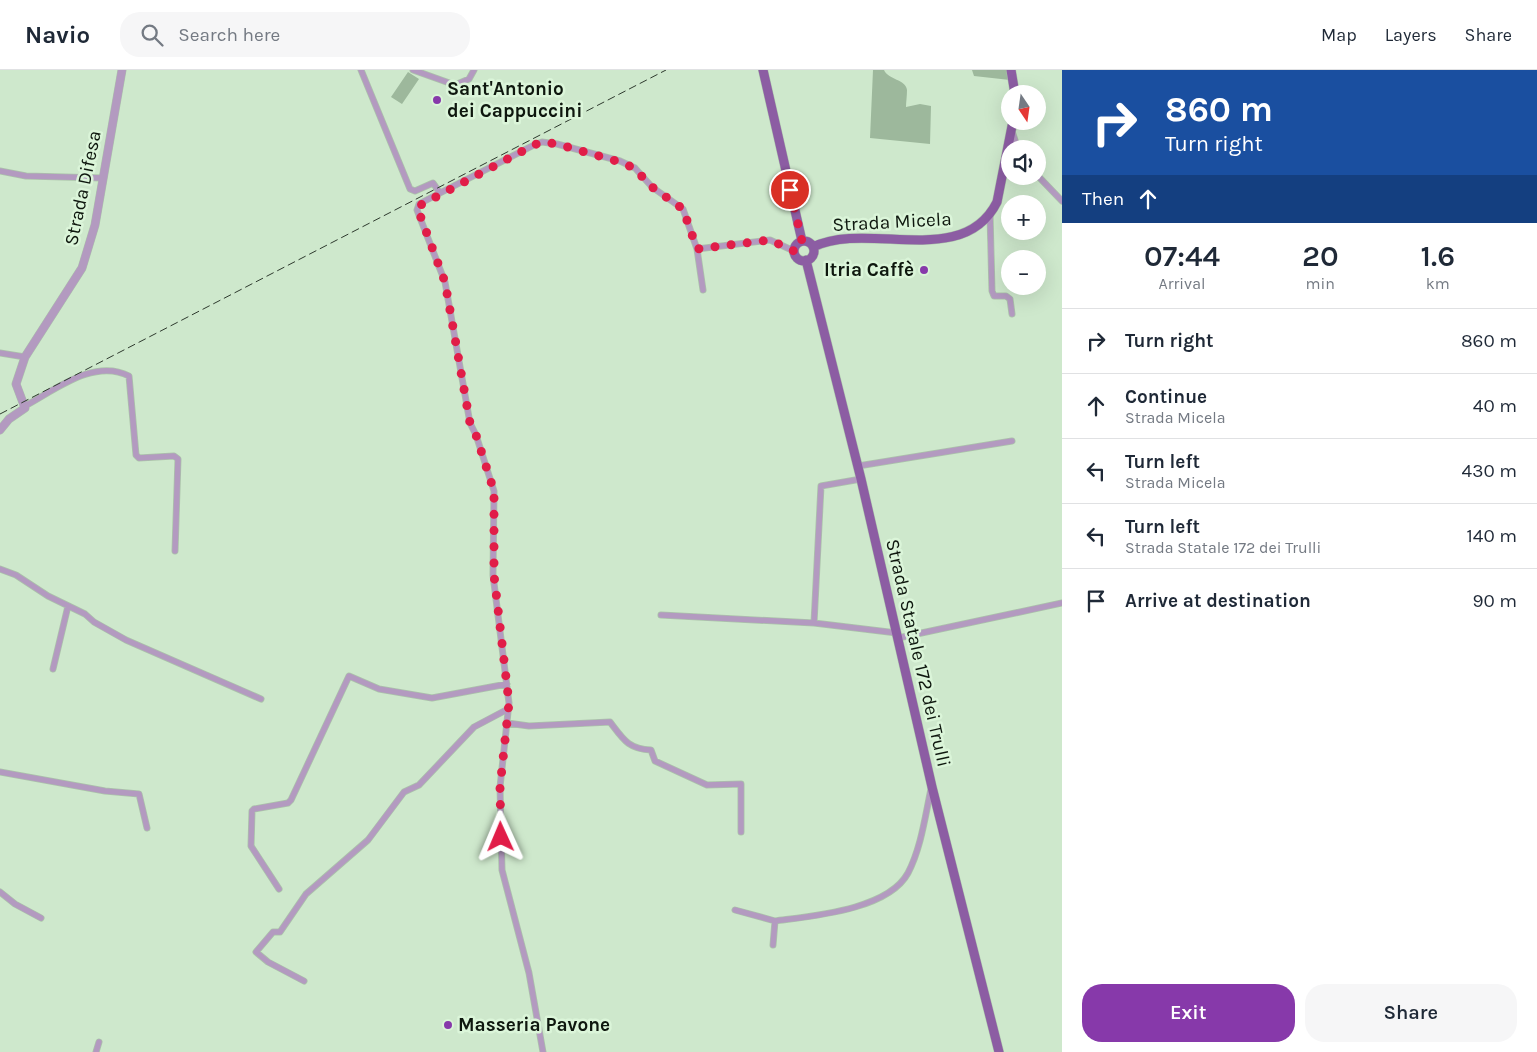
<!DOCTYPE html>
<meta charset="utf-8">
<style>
:root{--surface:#fff;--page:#f6f6f7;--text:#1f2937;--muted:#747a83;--line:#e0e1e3;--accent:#8739aa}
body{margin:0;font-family:Karla,sans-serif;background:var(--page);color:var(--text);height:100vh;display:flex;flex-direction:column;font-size:19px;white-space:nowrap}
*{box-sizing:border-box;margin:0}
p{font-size:16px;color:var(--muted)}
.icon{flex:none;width:28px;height:28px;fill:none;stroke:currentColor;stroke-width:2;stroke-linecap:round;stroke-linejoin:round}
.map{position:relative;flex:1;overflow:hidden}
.details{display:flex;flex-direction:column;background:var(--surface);width:475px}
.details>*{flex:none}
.guide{background:#1a4fa0;color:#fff;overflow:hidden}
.needle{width:32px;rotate:167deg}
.buttons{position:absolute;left:1001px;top:15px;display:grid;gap:10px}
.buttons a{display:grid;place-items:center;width:45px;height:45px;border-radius:50%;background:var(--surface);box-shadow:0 5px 20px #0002;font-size:25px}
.pin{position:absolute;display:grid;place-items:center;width:42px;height:42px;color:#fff;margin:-21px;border:2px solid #fff;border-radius:50%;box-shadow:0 1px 5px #0007}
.me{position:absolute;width:55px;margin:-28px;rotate:359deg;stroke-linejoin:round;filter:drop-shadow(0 0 4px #0008)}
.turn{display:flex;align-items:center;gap:18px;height:105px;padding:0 20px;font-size:22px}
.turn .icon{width:65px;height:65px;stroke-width:2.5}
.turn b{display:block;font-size:35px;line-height:42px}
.then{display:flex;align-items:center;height:48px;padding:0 20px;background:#0003;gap:10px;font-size:19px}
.eta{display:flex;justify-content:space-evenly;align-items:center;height:85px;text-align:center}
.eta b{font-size:30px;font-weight:600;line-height:35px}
.action{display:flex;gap:10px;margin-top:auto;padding:10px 20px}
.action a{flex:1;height:58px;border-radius:20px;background:var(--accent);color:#fff;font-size:20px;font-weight:600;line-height:58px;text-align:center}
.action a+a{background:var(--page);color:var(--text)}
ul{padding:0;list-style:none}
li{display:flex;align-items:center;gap:15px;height:65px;padding:0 20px;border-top:1px solid var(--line)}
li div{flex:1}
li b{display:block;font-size:19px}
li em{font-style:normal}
header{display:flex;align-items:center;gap:30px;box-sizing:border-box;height:70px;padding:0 25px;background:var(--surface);border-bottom:1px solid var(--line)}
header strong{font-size:24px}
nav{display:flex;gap:28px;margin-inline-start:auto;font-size:18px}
.search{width:350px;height:45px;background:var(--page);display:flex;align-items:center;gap:12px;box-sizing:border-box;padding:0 18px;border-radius:20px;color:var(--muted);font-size:19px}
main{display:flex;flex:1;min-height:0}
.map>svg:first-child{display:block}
.green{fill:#9db89c}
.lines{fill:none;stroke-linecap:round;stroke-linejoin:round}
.minor-casing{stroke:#abc2aa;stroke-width:7}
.tertiary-casing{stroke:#abc2aa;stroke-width:9}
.primary-casing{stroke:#abc2aa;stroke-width:10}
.minor{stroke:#b39ac0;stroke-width:5.5}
.tertiary{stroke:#b39ac0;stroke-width:8}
.primary{stroke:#8c5da3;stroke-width:9}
.rail{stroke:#2e3a2e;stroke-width:1;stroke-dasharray:8 4;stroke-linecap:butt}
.route{stroke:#e11d48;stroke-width:9;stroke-dasharray:0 16.2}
.poi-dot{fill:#8739aa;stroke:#dbf5d9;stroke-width:2}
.labels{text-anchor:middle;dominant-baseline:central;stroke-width:5;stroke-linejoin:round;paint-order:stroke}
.poi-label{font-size:19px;font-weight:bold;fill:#0e170e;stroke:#dbf5d9;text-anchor:start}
.street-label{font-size:19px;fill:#0e170e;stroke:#dbf5d9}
</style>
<header>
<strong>Navio</strong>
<div class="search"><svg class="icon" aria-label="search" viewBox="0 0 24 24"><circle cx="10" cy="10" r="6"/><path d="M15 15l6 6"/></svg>Search here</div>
<nav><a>Map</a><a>Layers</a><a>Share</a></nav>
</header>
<main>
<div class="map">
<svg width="1062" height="982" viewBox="0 0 1062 982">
<rect width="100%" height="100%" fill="#cee8cc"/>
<path class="green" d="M873,0H884C888,10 906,9 907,20C907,26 906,32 906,37L920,34L931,36L930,74L870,68Z
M972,0H1008L1010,10L974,6Z
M408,2L419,9L402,34L391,27Z"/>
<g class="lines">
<defs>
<path id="minor" d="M361,0L410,119L415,121L433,113L440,123L419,134L417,140L445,212L470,353L476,365L494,421L493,505L509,633L500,717L502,800L529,903L543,982
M413,0L455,15L469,9L474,0
M1012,61L1018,79
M0,101L26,106L102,108
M1038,106L1062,131
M440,123L534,75L542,72L557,74L620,91L635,98L652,117L683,139L697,179L770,170L794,181
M990,144L992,221L994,226H1006L1010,229L1012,244
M697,179L703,220
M0,283L25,287
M25,336C55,320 94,288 129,306L136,385L139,388L174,386L178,389L175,481
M858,396L1012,371
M0,499L16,505L48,526L85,544L94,552L126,570L261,629
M661,545L814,553L897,563
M814,553L821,416L861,409
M898,568L1062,533
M53,599L68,536
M507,653L529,656L610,652C623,669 628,679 651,680L655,691L707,715L741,714V762
M0,702L105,721L139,724L147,758
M279,819L251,776L252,741L254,739L288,733L291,730L349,606L379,619L432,628L507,614
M0,822L15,834L41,848
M735,840L775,851
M773,875L775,851C812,846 888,840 908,803C921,778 925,747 931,719
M304,911L268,892L256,882L273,862H280L306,824L368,770L404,722L419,715L474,657L508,639
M96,982L99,972"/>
<path id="tertiary" d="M0,360L9,349L25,338L16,314L25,287L82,198L95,155L122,0"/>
<path id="primary" d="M763,0L802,171
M1011,0L1015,24
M794 181a10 10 0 1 1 20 0a10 10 0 1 1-20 0Z
M813,177C868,150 963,200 997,132L1013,51
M806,190L861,409L932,717L999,982"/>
</defs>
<use href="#minor" class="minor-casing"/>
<use href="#tertiary" class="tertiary-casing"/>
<use href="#primary" class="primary-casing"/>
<use href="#minor" class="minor"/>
<use href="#tertiary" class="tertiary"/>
<use href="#primary" class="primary"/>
<path class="rail" d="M0,344L666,0"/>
</g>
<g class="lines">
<path class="route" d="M501,767L500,717L509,633L494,505V421L476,365L470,353L445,212L417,137L534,75L542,72L557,74L620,92L634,98L652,117L683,139L697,179L770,170L794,181L797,173L802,171L790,120"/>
</g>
<g class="poi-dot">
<circle cx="437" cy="30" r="5"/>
<circle cx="924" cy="200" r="5"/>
<circle cx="448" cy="955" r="5"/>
</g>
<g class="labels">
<g class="poi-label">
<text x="447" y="19">Sant'Antonio<tspan x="447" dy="22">dei Cappuccini</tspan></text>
<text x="914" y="200" text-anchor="end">Itria Caffè</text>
<text x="458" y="955">Masseria Pavone</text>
</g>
<g class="street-label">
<text transform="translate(83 118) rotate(-78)">Strada Difesa</text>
<text transform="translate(892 152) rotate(-3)">Strada Micela</text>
<text transform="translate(918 583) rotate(77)">Strada Statale 172 dei Trulli</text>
</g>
</g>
</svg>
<div class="buttons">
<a><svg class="needle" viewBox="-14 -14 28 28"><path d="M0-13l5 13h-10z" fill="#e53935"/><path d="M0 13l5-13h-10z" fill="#747a83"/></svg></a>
<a><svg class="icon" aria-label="sound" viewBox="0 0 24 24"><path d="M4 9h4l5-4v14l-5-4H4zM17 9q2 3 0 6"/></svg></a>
<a>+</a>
<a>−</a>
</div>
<div class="pin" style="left:790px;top:120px;background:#d93025"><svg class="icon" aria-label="arrive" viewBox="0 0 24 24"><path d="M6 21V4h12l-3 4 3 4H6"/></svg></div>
<svg class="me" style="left:501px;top:767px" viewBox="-20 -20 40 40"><path d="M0-17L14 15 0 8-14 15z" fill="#e11d48" stroke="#fff" stroke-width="4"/></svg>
</div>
<section class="details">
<div class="guide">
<div class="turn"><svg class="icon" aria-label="right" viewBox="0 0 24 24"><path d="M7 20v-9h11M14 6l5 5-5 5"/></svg><div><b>860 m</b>Turn right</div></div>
<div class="then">Then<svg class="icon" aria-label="ahead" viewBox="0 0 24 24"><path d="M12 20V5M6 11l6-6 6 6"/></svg></div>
</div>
<div class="eta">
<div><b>07:44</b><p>Arrival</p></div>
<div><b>20</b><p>min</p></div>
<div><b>1.6</b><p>km</p></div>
</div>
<ul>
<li><svg class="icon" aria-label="right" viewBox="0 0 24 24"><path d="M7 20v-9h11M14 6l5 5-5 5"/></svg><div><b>Turn right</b></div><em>860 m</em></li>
<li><svg class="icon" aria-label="ahead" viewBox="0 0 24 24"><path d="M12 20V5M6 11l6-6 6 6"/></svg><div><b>Continue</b><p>Strada Micela</p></div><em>40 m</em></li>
<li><svg class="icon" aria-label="left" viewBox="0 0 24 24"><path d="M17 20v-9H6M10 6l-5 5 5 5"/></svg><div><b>Turn left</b><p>Strada Micela</p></div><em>430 m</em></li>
<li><svg class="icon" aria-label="left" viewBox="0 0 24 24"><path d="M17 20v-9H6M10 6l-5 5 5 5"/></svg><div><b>Turn left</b><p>Strada Statale 172 dei Trulli</p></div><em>140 m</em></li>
<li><svg class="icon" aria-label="arrive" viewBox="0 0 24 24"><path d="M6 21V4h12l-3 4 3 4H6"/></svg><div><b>Arrive at destination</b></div><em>90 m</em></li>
</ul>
<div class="action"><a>Exit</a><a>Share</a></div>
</section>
</main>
